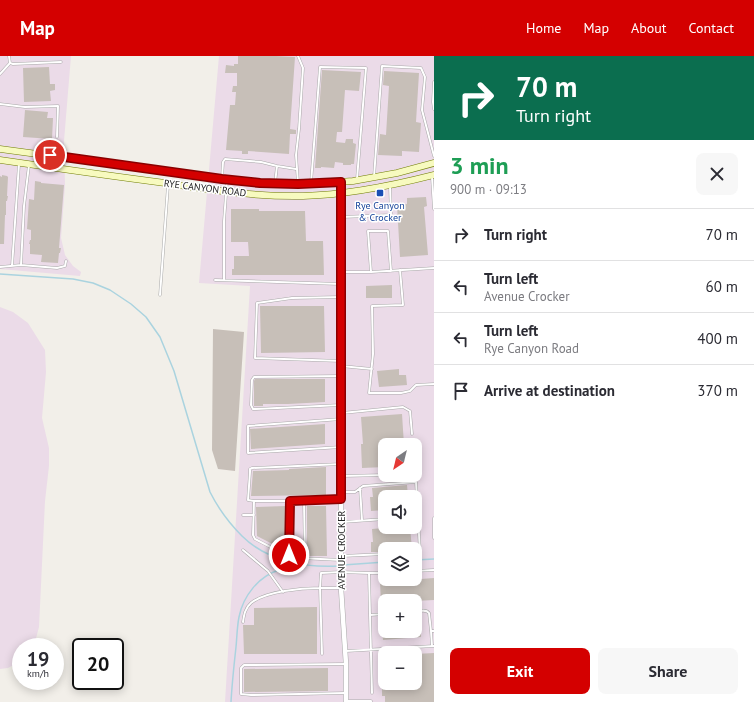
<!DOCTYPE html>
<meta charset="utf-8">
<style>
:root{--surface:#fff;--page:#f7f7f7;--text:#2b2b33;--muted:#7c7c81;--line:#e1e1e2;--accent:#d40000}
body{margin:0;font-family:"PT Sans",sans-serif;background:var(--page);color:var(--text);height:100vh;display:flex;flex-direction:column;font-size:15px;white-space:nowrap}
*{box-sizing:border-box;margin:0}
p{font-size:13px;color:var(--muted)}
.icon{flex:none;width:22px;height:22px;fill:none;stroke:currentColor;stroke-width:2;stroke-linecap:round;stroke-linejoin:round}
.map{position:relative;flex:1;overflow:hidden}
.side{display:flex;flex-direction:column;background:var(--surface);width:320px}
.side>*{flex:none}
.banner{background:#0b6e4f;color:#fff;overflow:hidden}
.needle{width:26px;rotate:215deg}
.tools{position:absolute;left:378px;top:382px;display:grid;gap:8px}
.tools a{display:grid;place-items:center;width:44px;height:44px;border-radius:8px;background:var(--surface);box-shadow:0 2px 10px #0003;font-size:20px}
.speed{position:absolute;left:12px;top:582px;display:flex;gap:8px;font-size:20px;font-weight:700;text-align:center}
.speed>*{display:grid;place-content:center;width:52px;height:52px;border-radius:50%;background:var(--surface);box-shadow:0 2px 10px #0003;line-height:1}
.speed small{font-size:10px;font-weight:400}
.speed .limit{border:2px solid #111;border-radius:6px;background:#fff;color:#111}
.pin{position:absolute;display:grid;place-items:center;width:34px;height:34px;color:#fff;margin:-17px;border:2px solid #fff;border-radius:50%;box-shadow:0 1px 4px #0007}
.me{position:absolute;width:44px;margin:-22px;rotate:0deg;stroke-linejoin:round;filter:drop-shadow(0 0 3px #0008)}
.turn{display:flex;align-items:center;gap:14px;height:84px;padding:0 16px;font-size:18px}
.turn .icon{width:52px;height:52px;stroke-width:2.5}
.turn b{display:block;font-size:28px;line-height:34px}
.round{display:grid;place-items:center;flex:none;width:42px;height:42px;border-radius:8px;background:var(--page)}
.overview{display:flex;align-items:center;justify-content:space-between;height:68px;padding:0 16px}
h1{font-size:24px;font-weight:800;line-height:30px;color:#1e9e55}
.primary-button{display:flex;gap:8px;margin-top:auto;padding:8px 16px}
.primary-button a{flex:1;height:46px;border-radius:8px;background:var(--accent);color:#fff;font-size:16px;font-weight:800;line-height:46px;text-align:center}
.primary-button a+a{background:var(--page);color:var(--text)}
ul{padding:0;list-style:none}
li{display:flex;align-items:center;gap:12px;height:52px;padding:0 16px;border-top:1px solid var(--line)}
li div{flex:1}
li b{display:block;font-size:15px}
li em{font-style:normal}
header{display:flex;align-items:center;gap:24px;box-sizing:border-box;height:56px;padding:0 20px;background:var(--accent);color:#fff}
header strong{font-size:19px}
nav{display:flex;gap:22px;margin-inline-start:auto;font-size:14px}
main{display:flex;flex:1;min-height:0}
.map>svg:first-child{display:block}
.industrial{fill:#ebdbe8;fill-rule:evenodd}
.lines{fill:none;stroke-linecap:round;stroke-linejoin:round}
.stream{stroke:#aad3df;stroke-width:1.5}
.building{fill:#c7bfb8}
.service-casing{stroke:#a9a9a9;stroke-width:3}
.minor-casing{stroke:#a9a9a9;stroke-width:5.5}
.secondary-casing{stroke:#707d05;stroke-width:7}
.service{stroke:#fff;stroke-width:2}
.minor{stroke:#fff;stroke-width:4.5}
.secondary{stroke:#f7fabf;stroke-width:6}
.route-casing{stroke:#8a0000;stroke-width:10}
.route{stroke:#d40000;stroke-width:7}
.transit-dot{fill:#1a4fb4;stroke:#fff;stroke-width:1.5}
.labels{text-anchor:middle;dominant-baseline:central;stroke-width:3;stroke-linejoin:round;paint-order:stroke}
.street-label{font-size:10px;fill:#222;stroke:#fff}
.transit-label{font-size:10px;fill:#164399;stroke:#fff}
</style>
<header>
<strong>Map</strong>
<nav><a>Home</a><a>Map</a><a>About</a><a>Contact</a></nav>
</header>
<main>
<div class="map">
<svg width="434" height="646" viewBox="0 0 434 646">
<rect width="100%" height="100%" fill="#f2efe9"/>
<path class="industrial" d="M0,0H71L64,85L65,129L61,182L65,199L73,210L81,216L80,220L0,213Z
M219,0H434V646H225L250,230L199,227ZM385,389H415V419H385ZM385,441H415V471H385ZM385,493H415V523H385ZM385,545H415V575H385ZM385,597H415V627H385Z
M0,251L13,256L28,267L45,294L46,316L42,362L49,392V410L45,445L39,571L35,586L32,591H21V605L8,612L0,613Z"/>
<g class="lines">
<path class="stream" d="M0,218L73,223L93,227L110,234L131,248L146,261L160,281L174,315L210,436C218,452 229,467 242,480C267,505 306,512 339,510
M415,504L434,503
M343,509L385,506
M231,646C232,628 234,609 236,591C237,581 237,571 239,561C243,540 259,520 279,514C286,511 293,510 300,509"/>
</g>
<path class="building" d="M238,0H276L295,1L290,73L296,74V78H290L289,98L248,95V98H242V95L226,94L230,49H235L236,36H232L233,30H237V17H225L226,9L234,10V8H238Z
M49,11L50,28H55V34L50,35L51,45L24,46L23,12Z
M322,14L361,16L359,35L345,34L342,76H337L336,86L345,87L346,83H353V87L356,88L354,108H351V109H343V107L335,106L334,112L321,111V112H315Z
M384,15L419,17L416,66L421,67L419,96L402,95V100L378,99L380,78L386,79L389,30L383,29Z
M25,54L48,56L47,62H53L52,83L23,81Z
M2,119L7,120L8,121L7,140H8L7,145H6V159H5L4,188H0V120L2,121Z
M35,125L41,126V127L64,129L59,192H61L60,197H59L58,207L41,206L42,199L30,198V188H29L30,184H31V174L27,173L29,143L34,144Z
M426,141L427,150L424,151L428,199L400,201L397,149L407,148V142Z
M231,153H259V155H305L306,185H323L324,219H232V213H234V200H249L248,186H231Z
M392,229V242H366V230Z
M260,250H324L325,296L261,297Z
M213,273L244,276L235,415L218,413L212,394Z
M399,313V319H406L407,329L379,331L377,315Z
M255,323H325V346L288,348H263V350H254V325Z
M402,358L404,389H385V411L362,412L361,388H363L361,361Z
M325,368V388L251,393L250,373Z
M326,411V439L251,440L253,415L289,414V413Z
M407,429L408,441H385V454L371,455L370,441H373L372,432Z
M286,450V495L257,480L256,451Z
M307,450H326L327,500H307Z
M383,471H410L412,493H385V496H371V486H373L372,473L383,472Z
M434,522V544L415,545H385V547L381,548L380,526Z
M317,551V598H244L243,569H254V552Z
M415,563H420L421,581L383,584L382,575H415Z
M434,597V646H385V640H382V627H415V598Z
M385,600V624H382L380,601Z
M328,612V635L244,636V613Z"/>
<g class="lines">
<defs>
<path id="service" d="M10,7L13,8L61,6
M0,18L10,7L9,0
M434,26L433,46L434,53
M0,48L25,51L58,50L57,81
M374,121L382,10L421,12L425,21L422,54L434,100
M432,121L434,153
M222,122L223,106L225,103L261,106L277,110L296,113
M275,127L277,110
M298,127L296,99L299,73L303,12L298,0
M311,127L320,11L366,12L357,123
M342,161L391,159L390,130
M21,209L57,212L65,210L66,205
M12,210L19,108
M0,211L21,209L24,150L29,109
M400,214L403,249L372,250L373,298L369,337H401L410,335L416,329L434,328
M342,216H371L434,212
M371,216L368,175H388L391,215
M215,224L340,228
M224,224V165L227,125
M160,239L168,129
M341,305L255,302L257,247L292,242L341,241
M341,310L372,313
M340,320L254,321L252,324L251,349L253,353H256L341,349
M342,357L403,351L410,355L412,378
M341,391L248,397V370L341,363
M342,420L385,419
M360,432L362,464
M341,436H355L363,430L416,426L420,496L415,497
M254,445H290L340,443
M304,445L305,502
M243,459H254
M434,462V482
M342,466L385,463
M243,494L268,515L283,536
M289,499L290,445
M342,500L385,498
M340,504L301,502L282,497L255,483L253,479L254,445L248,444L250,416V413L252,412L341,408
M415,515L434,514
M369,517L370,559L385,558
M415,556C420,555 426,553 429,557L431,575
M370,559L372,637
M243,566C244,559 245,552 251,547C266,535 302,532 320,532L321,517L341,516L369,517H385
M432,590L431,575H434
M346,595L434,590
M322,598L320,532H340
M345,637L251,639L241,638V612L244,609L346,608
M347,645H371V646"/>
<path id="minor" d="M341,126V532L346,608V646"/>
<path id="secondary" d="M0,93L222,123L268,127L311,128L353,125L397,117L434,107
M0,104C55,112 110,120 165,127C211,134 256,141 303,140C348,139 391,130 434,119"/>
</defs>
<use href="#service" class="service-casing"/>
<use href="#minor" class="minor-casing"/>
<use href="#secondary" class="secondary-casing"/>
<use href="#service" class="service"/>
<use href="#minor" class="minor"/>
<use href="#secondary" class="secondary"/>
</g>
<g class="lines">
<defs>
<path id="route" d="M50,99L222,123L260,127L298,128L341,126V443L290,445L289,499"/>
</defs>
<use href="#route" class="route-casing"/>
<use href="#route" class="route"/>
</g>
<rect class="transit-dot" x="376" y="133" width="8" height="8" rx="2"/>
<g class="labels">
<g class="street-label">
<text transform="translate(205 132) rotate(7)">RYE CANYON ROAD</text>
<text transform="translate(341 494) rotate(-90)">AVENUE CROCKER</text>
</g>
<g class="transit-label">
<text x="380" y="149">Rye Canyon<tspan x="380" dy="12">&amp; Crocker</tspan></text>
</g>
</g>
</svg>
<div class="tools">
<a><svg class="needle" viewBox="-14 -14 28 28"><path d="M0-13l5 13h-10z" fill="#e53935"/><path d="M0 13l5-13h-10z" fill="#7c7c81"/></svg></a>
<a><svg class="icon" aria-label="sound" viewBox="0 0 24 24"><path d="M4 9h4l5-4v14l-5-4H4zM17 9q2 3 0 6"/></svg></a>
<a><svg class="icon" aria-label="layers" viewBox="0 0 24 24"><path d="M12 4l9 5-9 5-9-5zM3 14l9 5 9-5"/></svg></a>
<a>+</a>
<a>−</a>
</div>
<div class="speed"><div>19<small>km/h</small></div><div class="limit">20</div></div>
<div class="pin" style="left:50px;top:99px;background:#d93025"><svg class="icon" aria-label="arrive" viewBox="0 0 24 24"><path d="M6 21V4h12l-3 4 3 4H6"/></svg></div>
<svg class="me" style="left:289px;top:499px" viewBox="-20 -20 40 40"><circle r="17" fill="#d40000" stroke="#fff" stroke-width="3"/><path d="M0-11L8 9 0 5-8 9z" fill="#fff"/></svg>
</div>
<section class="side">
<div class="banner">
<div class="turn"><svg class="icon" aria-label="right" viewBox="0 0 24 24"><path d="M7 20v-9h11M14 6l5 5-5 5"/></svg><div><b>70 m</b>Turn right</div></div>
</div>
<div class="overview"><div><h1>3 min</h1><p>900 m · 09:13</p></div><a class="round"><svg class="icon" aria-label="close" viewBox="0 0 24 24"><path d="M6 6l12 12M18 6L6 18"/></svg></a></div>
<ul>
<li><svg class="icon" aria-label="right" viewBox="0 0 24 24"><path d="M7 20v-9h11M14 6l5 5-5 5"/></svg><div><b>Turn right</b></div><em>70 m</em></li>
<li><svg class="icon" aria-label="left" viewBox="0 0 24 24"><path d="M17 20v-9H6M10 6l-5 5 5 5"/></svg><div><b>Turn left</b><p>Avenue Crocker</p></div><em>60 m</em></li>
<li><svg class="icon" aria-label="left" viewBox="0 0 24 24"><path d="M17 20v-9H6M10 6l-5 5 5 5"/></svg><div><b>Turn left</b><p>Rye Canyon Road</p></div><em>400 m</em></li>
<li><svg class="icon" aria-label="arrive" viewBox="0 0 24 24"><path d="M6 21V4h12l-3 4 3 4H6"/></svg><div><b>Arrive at destination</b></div><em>370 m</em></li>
</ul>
<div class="primary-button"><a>Exit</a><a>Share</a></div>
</section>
</main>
